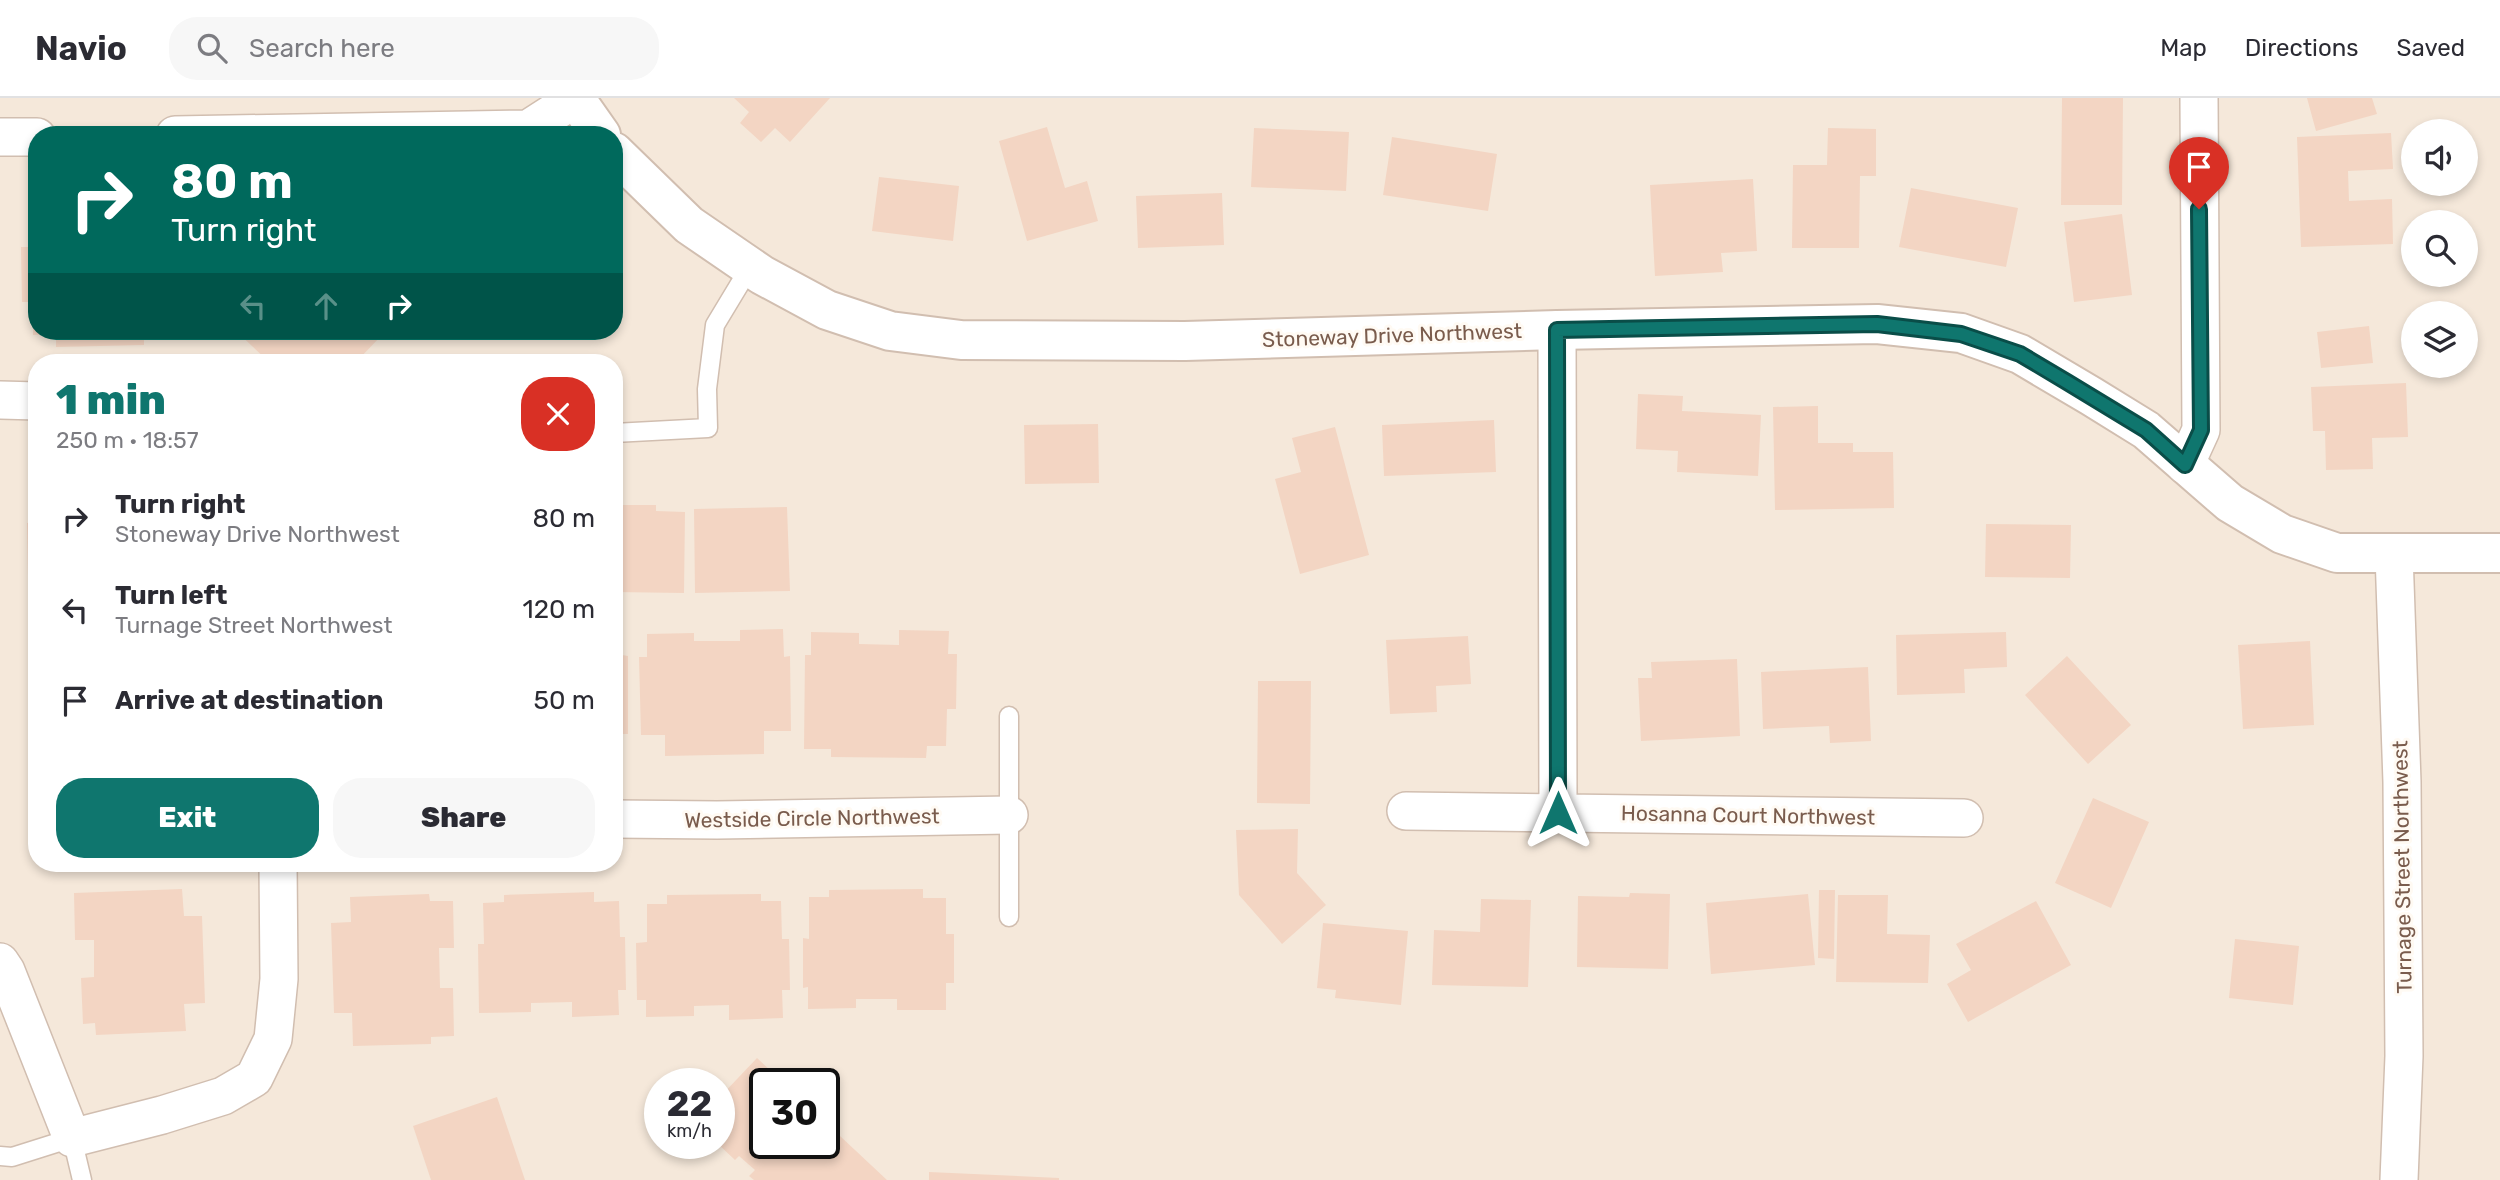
<!DOCTYPE html>
<meta charset="utf-8">
<style>
:root{--surface:#fff;--page:#f7f7f7;--text:#2b2b33;--muted:#7c7c81;--line:#e1e1e2;--accent:#0f766e}
body{margin:0;font-family:Rubik,sans-serif;background:var(--page);color:var(--text);height:100vh;display:flex;flex-direction:column;font-size:26px;white-space:nowrap}
*{box-sizing:border-box;margin:0}
p{font-size:23px;color:var(--muted)}
.icon{flex:none;width:38px;height:38px;fill:none;stroke:currentColor;stroke-width:2;stroke-linecap:round;stroke-linejoin:round}
.map{position:relative;flex:1;overflow:hidden}
.panel{position:absolute;left:28px;top:256px;width:595px;height:518px;display:flex;flex-direction:column;background:var(--surface);border-radius:28px;box-shadow:0 4px 10px #0003}
.panel>*{flex:none}
.guide{position:absolute;left:28px;top:28px;width:595px;height:214px;border-radius:28px;box-shadow:0 4px 10px #0003;background:#00695c;color:#fff;overflow:hidden}
.tools{position:absolute;left:2401px;top:21px;display:grid;gap:14px}
.tools a{display:grid;place-items:center;width:77px;height:77px;border-radius:50%;background:var(--surface);box-shadow:0 4px 10px #0003;font-size:35px}
.speed{position:absolute;left:644px;top:970px;display:flex;gap:14px;font-size:35px;font-weight:700;text-align:center}
.speed>*{display:grid;place-content:center;width:91px;height:91px;border-radius:50%;background:var(--surface);box-shadow:0 4px 10px #0003;line-height:1}
.speed small{font-size:18px;font-weight:400}
.speed .limit{border:4px solid #111;border-radius:10px;background:#fff;color:#111}
.pin{position:absolute;display:grid;place-items:center;width:60px;height:60px;color:#fff;margin:-72px -30px;border-radius:50% 50% 50% 0;rotate:-45deg;box-shadow:0 0 7px #0007}
.pin .icon{rotate:45deg}
.me{position:absolute;width:77px;margin:-38px;rotate:0deg;stroke-linejoin:round;filter:drop-shadow(0 0 5px #0008)}
.turn{display:flex;align-items:center;gap:24px;height:147px;padding:0 28px;font-size:32px}
.turn .icon{width:91px;height:91px;stroke-width:2.5}
.turn b{display:block;font-size:49px;line-height:60px}
.lanes{display:flex;align-items:center;height:66px;padding:0 28px;background:#0003;justify-content:center;gap:35px;direction:ltr}
.lanes .off{opacity:.35}
.round{display:grid;place-items:center;flex:none;width:74px;height:74px;border-radius:28px;background:var(--page)}
.summary{display:flex;align-items:center;justify-content:space-between;height:119px;padding:0 28px}
h1{font-size:42px;font-weight:800;line-height:52px;color:var(--accent)}
.primary-button{display:flex;gap:14px;margin-top:auto;padding:14px 28px}
.primary-button a{flex:1;height:80px;border-radius:28px;background:var(--accent);color:#fff;font-size:28px;font-weight:800;line-height:80px;text-align:center}
.primary-button a+a{background:var(--page);color:var(--text)}
ul{padding:0;list-style:none}
li{display:flex;align-items:center;gap:21px;height:91px;padding:0 28px}
li div{flex:1}
li b{display:block;font-size:26px}
li em{font-style:normal}
header{display:flex;align-items:center;gap:42px;box-sizing:border-box;height:98px;padding:0 35px;background:var(--surface);border-bottom:2px solid var(--line)}
header strong{font-size:33px}
nav{display:flex;gap:38px;margin-inline-start:auto;font-size:24px}
.search{width:490px;height:63px;background:var(--page);display:flex;align-items:center;gap:18px;box-sizing:border-box;padding:0 24px;border-radius:28px;color:var(--muted);font-size:26px}
.map>svg:first-child{display:block}
.residential{fill:#f5e8da;fill-rule:evenodd}
.building{fill:#f3d5c3}
.lines{fill:none;stroke-linecap:round;stroke-linejoin:round}
.service-casing{stroke:#d1beb0;stroke-width:21}
.minor-casing{stroke:#d1beb0;stroke-width:40}
.tertiary-casing{stroke:#d1beb0;stroke-width:42}
.service{stroke:#fff;stroke-width:18}
.minor{stroke:#fff;stroke-width:37}
.tertiary{stroke:#fff;stroke-width:38}
.route-casing{stroke:#0a4d48;stroke-width:18}
.route{stroke:#0f766e;stroke-width:12}
.labels{text-anchor:middle;dominant-baseline:central;stroke-width:6;stroke-linejoin:round;paint-order:stroke}
.street-label{font-size:21px;fill:#7a5c4d;stroke:#fffaf3}
</style>
<header>
<strong>Navio</strong>
<div class="search"><svg class="icon" aria-label="search" viewBox="0 0 24 24"><circle cx="10" cy="10" r="6"/><path d="M15 15l6 6"/></svg>Search here</div>
<nav><a>Map</a><a>Directions</a><a>Saved</a></nav>
</header>
<div class="map">
<svg width="2500" height="1082" viewBox="0 0 2500 1082">
<rect width="100%" height="100%" fill="#fdf6ec"/>
<path class="residential" d="M0,0H2500V1082H0ZM2413,33H2466V86H2413ZM37,37H614V233H37ZM2413,124H2466V177H2413ZM2413,215H2466V268H2413ZM37,264H614V765H37ZM660,985H719V1045H660ZM765,985H824V1045H765Z"/>
<path class="building" d="M734,0H830L790,44L775,30L761,44L740,25L749,14Z
M2062,0H2123L2122,107H2061Z
M2307,0H2372L2377,16L2316,33Z
M1047,29L1065,90L1087,83L1098,123L1027,143L999,43Z
M1254,30L1349,34L1346,93L1251,89Z
M1828,30L1876,31V78H1860L1859,150H1792L1793,67H1827Z
M2391,35L2393,71L2348,73L2349,103L2392,101L2393,146L2301,149L2297,39Z
M1392,39L1497,56L1488,113L1383,97Z
M879,79L959,88L953,143L872,133Z
M1753,81L1757,153L1721,155L1723,174L1655,178L1650,87Z
M1911,90L2018,110L2006,169L1899,149Z
M1222,95L1224,147L1138,150L1136,98Z
M2122,116L2132,197L2074,204L2064,124Z
M32,129H37V233H168V236L144,237V247L56,249V236L33,237V204H22L21,149H32Z
M2369,228L2373,265L2321,270L2317,234Z
M236,233H379L383,236L356,264H269Z
M2406,285L2408,339L2372,340L2373,371L2326,372L2325,333H2313L2311,289Z
M1638,296L1683,298L1682,313L1761,317L1758,378L1677,374L1678,353L1636,351Z
M1818,308V345H1853V354H1893L1894,410L1775,412L1773,309Z
M1494,322L1496,374L1384,378L1382,327Z
M1098,326L1099,385L1025,386L1024,327Z
M1335,329L1369,457L1300,476L1275,381L1301,374L1292,340Z
M614,407H656V413L685,414L684,495L614,494Z
M787,409L790,493L695,495L694,411Z
M37,424V477L28,478L27,425Z
M1986,426L2071,427L2070,480L1985,479Z
M783,531L784,559L790,558L791,633H764V656L665,658V637H641L639,559H647V536L694,535V543H740V532Z
M899,532L949,533L948,556H957L956,611H947L946,648H927L926,660L831,659V651H804L805,557H811V534L859,535V546L899,547Z
M2006,534L2007,569L1964,571L1965,595L1897,597L1896,537Z
M614,535H622V557L628,558V636H614Z
M1468,538L1471,586L1436,588L1437,614L1390,616L1386,542Z
M2310,543L2314,627L2243,631L2238,547Z
M2067,558L2131,627L2088,666L2025,597Z
M1737,561L1740,638L1641,643L1638,580H1652L1651,564Z
M1868,569L1871,643L1830,645L1829,628L1763,631L1761,574Z
M1258,583H1311L1310,706L1257,705Z
M2093,700L2149,724L2111,810L2055,785Z
M1298,731L1297,775L1326,807L1282,846L1239,797L1236,732Z
M182,791L184,818H202L205,905L184,906L186,933L96,937L95,925L83,926L81,880L94,879V842H75L74,795Z
M923,791V800H946V836H954V885H946V912H897V901H856V910L808,911V889L803,890V840L809,841V799H829V792Z
M1819,792H1835L1834,861L1818,860Z
M594,794V804L619,803L620,839H625L626,892H618L619,917L572,919V904L531,905V914L479,915L478,846H484L483,805L504,804V797Z
M1630,795L1670,796L1668,871L1577,869L1578,798L1629,799Z
M429,796L430,803H453L454,850H439L440,890H453L454,938L431,939V946L353,948L352,915H334L331,825L351,824L350,799Z
M761,796V803H781L782,841H789L790,892H782L783,920L729,922V907L694,908V918L646,919V902H637L636,845L647,844V806H667V797Z
M1808,796L1815,867L1711,876L1706,805Z
M1838,797H1888L1887,836L1930,837L1928,885L1836,884Z
M1481,801L1531,802L1528,889L1432,887L1434,832L1480,834Z
M2036,803L2071,867L1968,924L1947,886L1971,872L1956,846Z
M1323,825L1408,833L1401,907L1335,900L1336,892L1317,890Z
M2235,841L2299,848L2293,907L2229,900Z
M757,960L784,985H765V1045H824V1023L887,1082H754L749,1078L755,1072L739,1058L735,1062L717,1045H719V1000Z
M497,999L525,1082H431L413,1028Z
M929,1074L1059,1080V1082H929Z"/>
<g class="lines">
<defs>
<path id="service" d="M614,335L708,330L707,291L715,227L750,169
M1009,618V819
M0,1058L12,1059L72,1040L82,1082"/>
<path id="minor" d="M175,37L528,31L575,1
M0,39H37
M1557,232L1558,715
M0,302L37,303
M2185,367L2201,332L2199,0
M2394,456L2402,684L2404,958L2399,1082
M1406,713L1964,720
M614,721L717,722L1009,717
M0,864L6,873L72,1040L162,1017L223,998L254,980L273,941L279,881L278,765"/>
<path id="tertiary" d="M575,0L601,37
M614,54L689,127L762,177L827,212L890,233L961,242L1185,243L1557,232L1877,226L1961,235L2020,256L2091,298L2146,332L2230,405L2282,436L2337,455H2500"/>
</defs>
<use href="#service" class="service-casing"/>
<use href="#minor" class="minor-casing"/>
<use href="#tertiary" class="tertiary-casing"/>
<use href="#service" class="service"/>
<use href="#minor" class="minor"/>
<use href="#tertiary" class="tertiary"/>
</g>
<g class="lines">
<defs>
<path id="route" d="M1558,715L1557,232L1877,226L1961,236L2020,256L2067,284L2146,332L2185,367L2201,332L2199,111"/>
</defs>
<use href="#route" class="route-casing"/>
<use href="#route" class="route"/>
</g>
<g class="labels">
<g class="street-label">
<text transform="translate(1392 237) rotate(-2)">Stoneway Drive Northwest</text>
<text transform="translate(1748 717) rotate(1)">Hosanna Court Northwest</text>
<text transform="translate(812 720) rotate(-1)">Westside Circle Northwest</text>
<text transform="translate(2402 769) rotate(-91)">Turnage Street Northwest</text>
</g>
</g>
</svg>
<div class="tools">
<a><svg class="icon" aria-label="sound" viewBox="0 0 24 24"><path d="M4 9h4l5-4v14l-5-4H4zM17 9q2 3 0 6"/></svg></a>
<a><svg class="icon" aria-label="search" viewBox="0 0 24 24"><circle cx="10" cy="10" r="6"/><path d="M15 15l6 6"/></svg></a>
<a><svg class="icon" aria-label="layers" viewBox="0 0 24 24"><path d="M12 4l9 5-9 5-9-5zM3 14l9 5 9-5"/></svg></a>
</div>
<div class="speed"><div>22<small>km/h</small></div><div class="limit">30</div></div>
<div class="pin" style="left:2199px;top:111px;background:#d93025"><svg class="icon" aria-label="arrive" viewBox="0 0 24 24"><path d="M6 21V4h12l-3 4 3 4H6"/></svg></div>
<svg class="me" style="left:1558px;top:715px" viewBox="-20 -20 40 40"><path d="M0-17L14 15 0 8-14 15z" fill="#0f766e" stroke="#fff" stroke-width="4"/></svg>
<div class="guide">
<div class="turn"><svg class="icon" aria-label="right" viewBox="0 0 24 24"><path d="M7 20v-9h11M14 6l5 5-5 5"/></svg><div><b>80 m</b>Turn right</div></div>
<div class="lanes"><svg class="icon off" aria-label="left" viewBox="0 0 24 24"><path d="M17 20v-9H6M10 6l-5 5 5 5"/></svg><svg class="icon off" aria-label="ahead" viewBox="0 0 24 24"><path d="M12 20V5M6 11l6-6 6 6"/></svg><svg class="icon" aria-label="right" viewBox="0 0 24 24"><path d="M7 20v-9h11M14 6l5 5-5 5"/></svg></div>
</div>
<section class="panel">
<div class="summary"><div><h1>1 min</h1><p>250 m · 18:57</p></div><a class="round" style="background:#d93025;color:#fff"><svg class="icon" aria-label="close" viewBox="0 0 24 24"><path d="M6 6l12 12M18 6L6 18"/></svg></a></div>
<ul>
<li><svg class="icon" aria-label="right" viewBox="0 0 24 24"><path d="M7 20v-9h11M14 6l5 5-5 5"/></svg><div><b>Turn right</b><p>Stoneway Drive Northwest</p></div><em>80 m</em></li>
<li><svg class="icon" aria-label="left" viewBox="0 0 24 24"><path d="M17 20v-9H6M10 6l-5 5 5 5"/></svg><div><b>Turn left</b><p>Turnage Street Northwest</p></div><em>120 m</em></li>
<li><svg class="icon" aria-label="arrive" viewBox="0 0 24 24"><path d="M6 21V4h12l-3 4 3 4H6"/></svg><div><b>Arrive at destination</b></div><em>50 m</em></li>
</ul>
<div class="primary-button"><a>Exit</a><a>Share</a></div>
</section>
</div>
